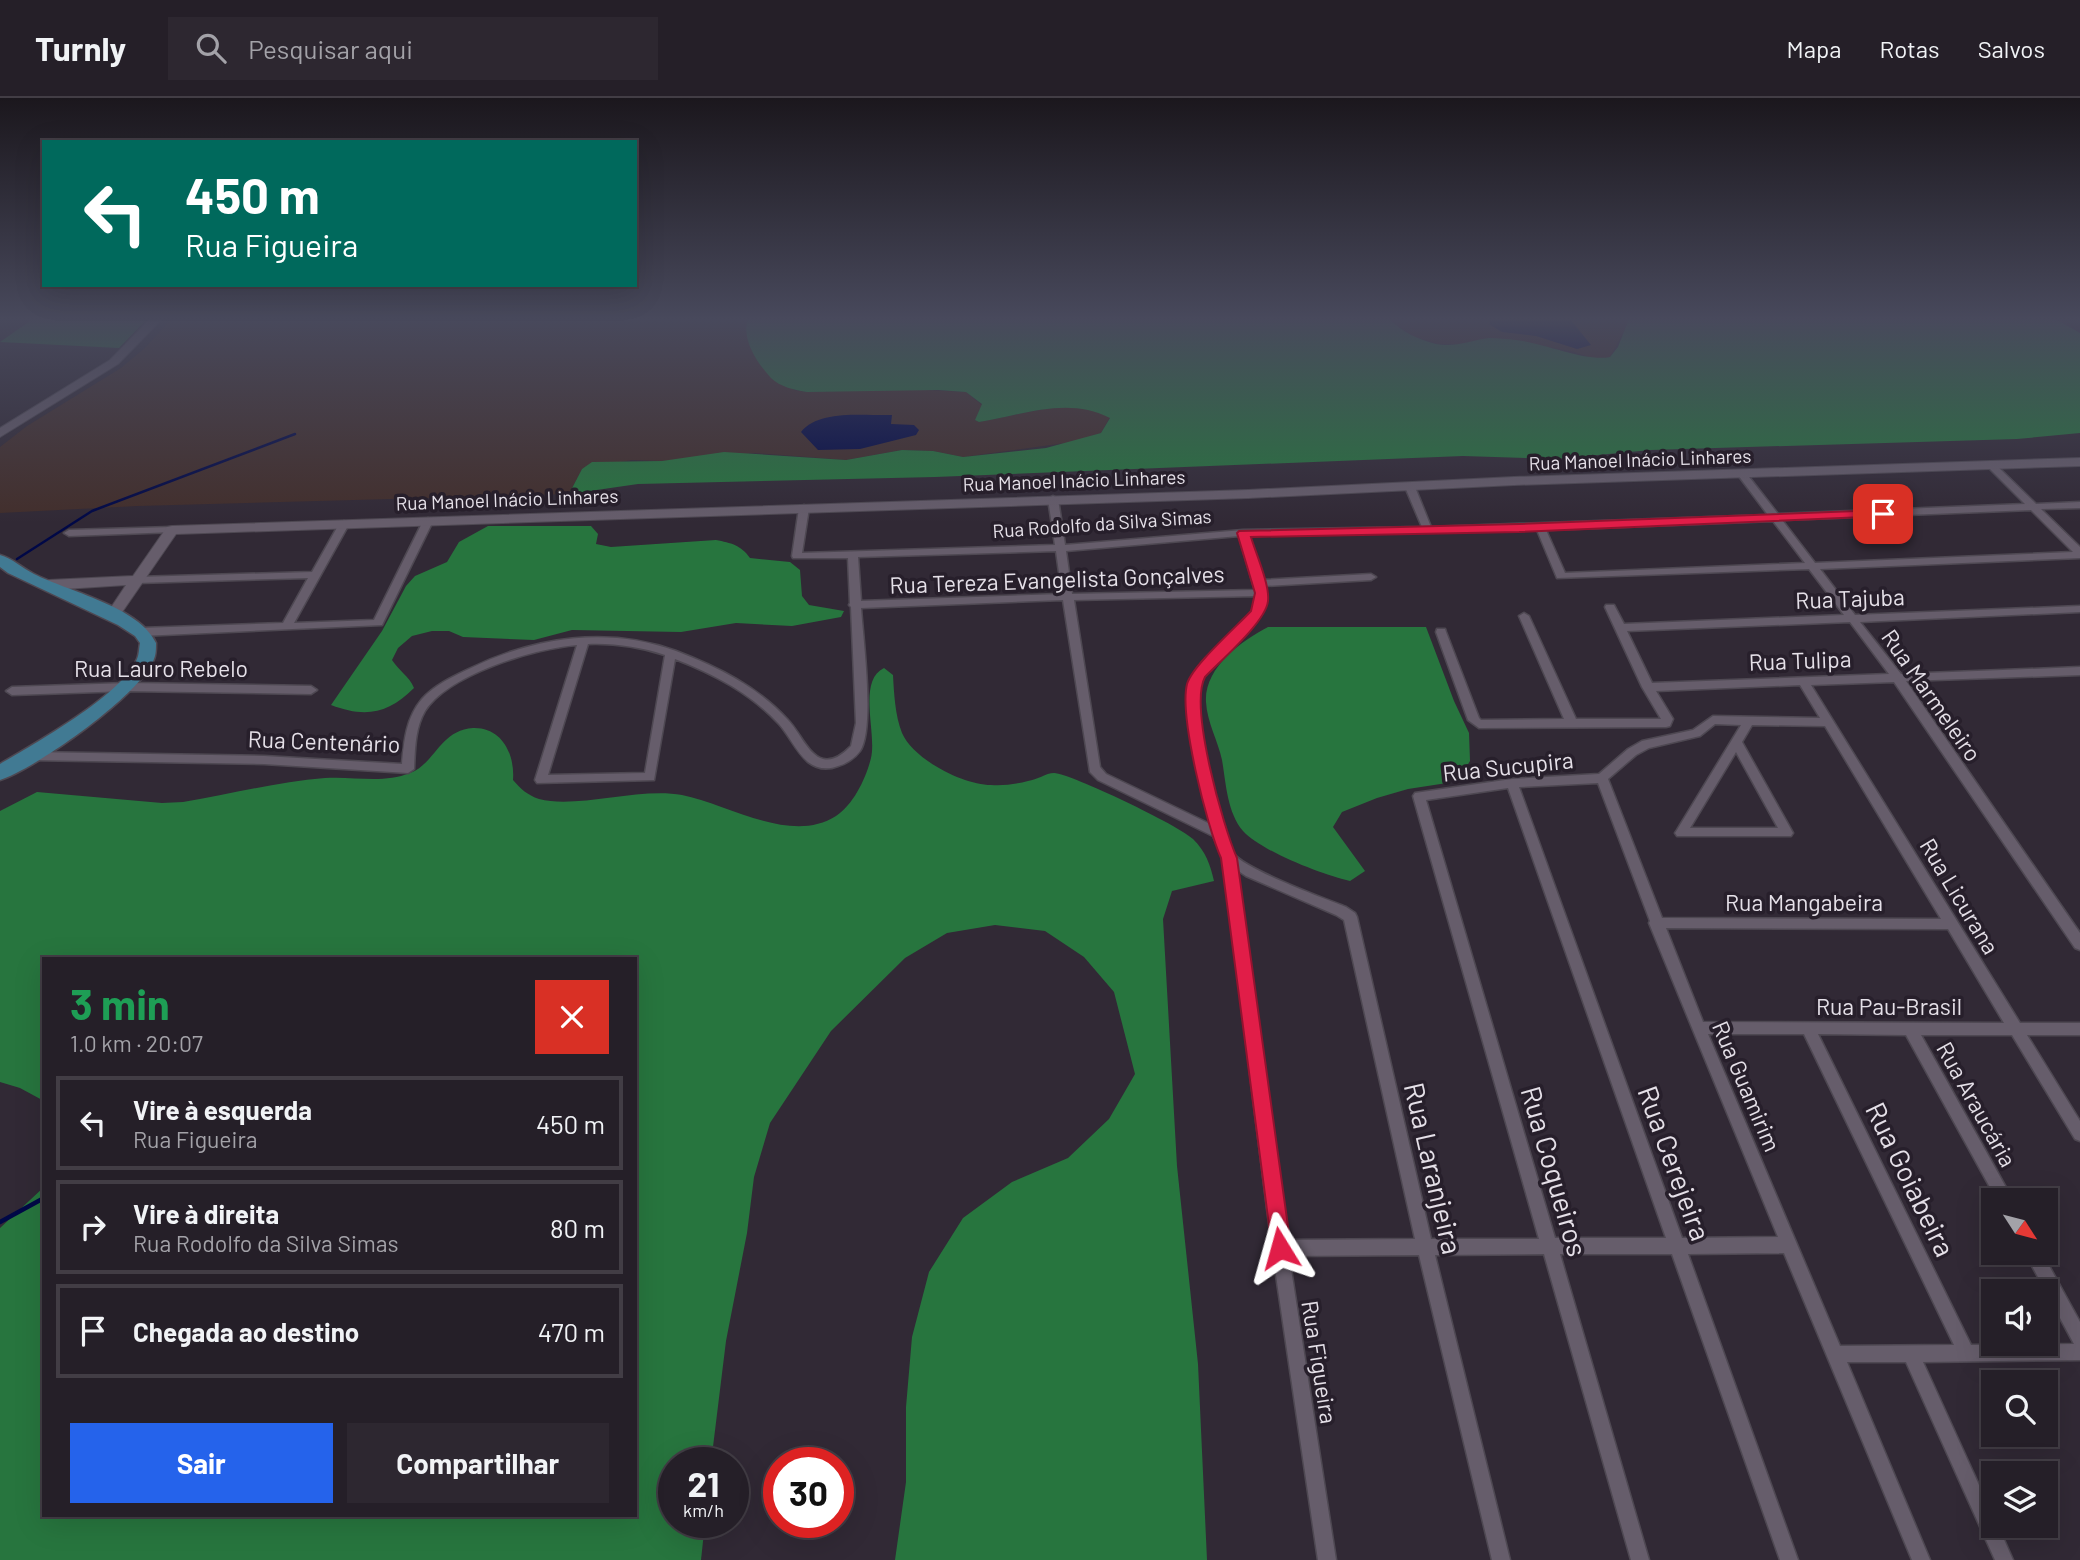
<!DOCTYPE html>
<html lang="pt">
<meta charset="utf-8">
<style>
:root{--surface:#251f28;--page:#2d2730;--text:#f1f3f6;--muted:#a3a2a8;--line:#423d45;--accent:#2563eb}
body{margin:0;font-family:Barlow,sans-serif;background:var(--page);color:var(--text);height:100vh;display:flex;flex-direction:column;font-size:26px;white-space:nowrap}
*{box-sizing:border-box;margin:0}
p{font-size:23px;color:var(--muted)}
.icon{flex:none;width:38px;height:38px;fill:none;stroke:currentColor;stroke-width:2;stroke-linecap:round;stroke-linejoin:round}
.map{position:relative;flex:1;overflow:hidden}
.panel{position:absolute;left:42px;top:859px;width:595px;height:560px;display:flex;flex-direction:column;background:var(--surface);border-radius:0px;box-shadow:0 7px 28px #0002,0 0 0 2px var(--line)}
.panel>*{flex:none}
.top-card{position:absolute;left:42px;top:42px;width:595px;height:147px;border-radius:0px;box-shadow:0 7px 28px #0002,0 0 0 2px var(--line);background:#00695c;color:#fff;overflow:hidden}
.needle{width:46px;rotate:126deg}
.buttons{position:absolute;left:1981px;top:1090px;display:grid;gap:14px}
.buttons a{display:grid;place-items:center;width:77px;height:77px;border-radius:0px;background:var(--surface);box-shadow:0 7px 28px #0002,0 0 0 2px var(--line);font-size:35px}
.speed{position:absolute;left:658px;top:1349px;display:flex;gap:14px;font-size:35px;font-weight:700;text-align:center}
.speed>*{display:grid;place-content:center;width:91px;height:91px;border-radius:50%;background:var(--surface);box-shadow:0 7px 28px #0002,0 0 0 2px var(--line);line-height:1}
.speed small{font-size:18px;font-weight:400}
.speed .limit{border:10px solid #d22;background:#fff;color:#111}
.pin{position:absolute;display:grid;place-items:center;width:60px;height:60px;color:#fff;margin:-30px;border-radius:14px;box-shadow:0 4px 10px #0006}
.me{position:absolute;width:77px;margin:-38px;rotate:352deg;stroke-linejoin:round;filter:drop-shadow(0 0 5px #0008)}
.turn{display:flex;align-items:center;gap:24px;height:147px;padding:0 28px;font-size:32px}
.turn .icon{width:91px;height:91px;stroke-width:2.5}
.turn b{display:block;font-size:49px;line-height:60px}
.round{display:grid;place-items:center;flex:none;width:74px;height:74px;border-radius:0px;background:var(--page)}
.summary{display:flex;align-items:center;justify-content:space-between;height:119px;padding:0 28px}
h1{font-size:42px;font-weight:700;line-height:52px;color:#1e9e55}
.primary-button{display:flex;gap:14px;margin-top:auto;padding:14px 28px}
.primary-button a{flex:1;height:80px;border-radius:0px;background:var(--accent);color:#fff;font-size:28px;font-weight:700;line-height:80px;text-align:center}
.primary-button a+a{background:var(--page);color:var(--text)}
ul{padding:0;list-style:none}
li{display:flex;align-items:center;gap:21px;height:94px;margin:0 14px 10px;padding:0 14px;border:4px solid var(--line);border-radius:0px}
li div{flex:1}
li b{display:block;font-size:26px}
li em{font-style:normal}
header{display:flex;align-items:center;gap:42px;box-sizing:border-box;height:98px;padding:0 35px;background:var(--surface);border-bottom:2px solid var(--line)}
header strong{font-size:33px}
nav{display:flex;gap:38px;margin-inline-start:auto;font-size:24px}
.search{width:490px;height:63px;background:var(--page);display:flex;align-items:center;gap:18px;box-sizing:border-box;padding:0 24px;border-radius:0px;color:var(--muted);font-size:26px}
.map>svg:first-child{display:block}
.education{fill:#422e2b}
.forest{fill:#27753e}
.water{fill:#000847}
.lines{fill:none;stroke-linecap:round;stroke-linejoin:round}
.stream-far1{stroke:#000847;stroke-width:2.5}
.stream{stroke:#000847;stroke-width:4.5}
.street-casing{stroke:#4e4852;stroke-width:3}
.secondary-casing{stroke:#4e4852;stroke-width:2}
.primary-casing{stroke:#4e4852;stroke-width:3}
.street{fill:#665d6b;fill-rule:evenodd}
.secondary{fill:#665d6b;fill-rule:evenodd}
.primary{fill:#417a93;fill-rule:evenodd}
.route{fill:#e11d48;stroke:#92132f;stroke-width:2}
.labels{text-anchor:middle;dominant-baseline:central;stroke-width:7;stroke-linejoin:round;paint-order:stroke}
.far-street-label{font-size:19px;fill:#e5e0e8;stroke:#271f2b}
.street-label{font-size:23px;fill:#e5e0e8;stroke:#271f2b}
.near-street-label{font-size:28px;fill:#e5e0e8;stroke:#271f2b}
</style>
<header>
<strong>Turnly</strong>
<div class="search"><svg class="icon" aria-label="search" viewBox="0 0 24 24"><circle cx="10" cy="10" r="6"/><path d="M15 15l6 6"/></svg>Pesquisar aqui</div>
<nav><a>Mapa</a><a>Rotas</a><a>Salvos</a></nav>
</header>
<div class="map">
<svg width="2080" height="1462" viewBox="0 0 2080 1462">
<rect width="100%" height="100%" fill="#312935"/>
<path class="education" d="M171,221H748L746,224L794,292L807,294L908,291L966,294L982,307L975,322L979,324L1059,308L1086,310L1110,319L1101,335L1073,344L963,359L933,353L902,352L846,362L755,355L662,363L632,362L582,371L569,396L138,408L0,415V349L27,328L121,270L146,249Z
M1390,221H1629V224L1610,259L1598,262L1571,253L1489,240L1466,246H1438L1412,238Z"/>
<path class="forest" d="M33,221H147L119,250L0,244Z
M748,221H1390C1401,234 1420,242 1436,246C1454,250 1472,242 1489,240C1498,240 1508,241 1516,242C1544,245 1586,264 1610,259L1618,249L1629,221H2055L2080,235V335L2017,341L1651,352L1555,361L1463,358L935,379L638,386L569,396L582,371L592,364L662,363L724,354L846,362L902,352L933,353L963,359L1046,350L1101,335L1110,320C1068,298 1023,317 979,324L975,322L982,306L966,294L938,292L807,294C795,292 780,289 771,280C757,265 741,241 748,221Z
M488,428H591L598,436L596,446L611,449L716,442C731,445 741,447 750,460L790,464L800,472L802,498L809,507L844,513L841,519L792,528L736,525L681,534L572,532L534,542L463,539L449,533H432L412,538L398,550L392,562C399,573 409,578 414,590C388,616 365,620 331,607L382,533L406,488L415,478L447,464L459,444Z
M1268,529H1426L1454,603L1469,635L1470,663L1462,676L1447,685L1408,691L1377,700L1342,714L1333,729L1365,773L1350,783C1323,777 1261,753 1243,733C1227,714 1226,685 1222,662C1218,643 1207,624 1206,604C1204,570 1241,543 1268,529Z
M884,570L893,577C894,595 895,617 902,635C913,661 963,687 991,687C1003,688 1017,686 1028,683C1037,682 1046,675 1054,675C1072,676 1180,728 1193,741C1206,754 1210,766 1214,783L1172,793L1163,821L1177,1068L1198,1266L1207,1462H895L906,1384V1309L912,1239L929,1174L963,1120L1012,1084L1068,1060L1109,1021L1135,976L1114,894L1084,859L1045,833L995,827L947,835L905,860L831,933L770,1025L754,1079L747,1135L726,1243L711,1365H674V1424L705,1425L701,1462H0V1130L44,1089V1418H635V861H44V1003L20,990L0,984V713L37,694L162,705L183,704C230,696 277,684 325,680C353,678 383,686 410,675C435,666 440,632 473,630C503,629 515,658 513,682C521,691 527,697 539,701C577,711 639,689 682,697C728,706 791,747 836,718C854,706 866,680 871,660C877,635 857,583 884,570Z"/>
<path class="water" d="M1491,221H1570L1591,247L1577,251L1536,238L1502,234L1489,226Z
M892,317L891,326L914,327L919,332L916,337L860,351L818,352L801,334C819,311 865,318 892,317Z"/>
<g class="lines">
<path class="stream-far1" d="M17,461L92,413L295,336"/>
<path class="stream" d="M0,1124L44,1100"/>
<defs>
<path id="street" d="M1993,366L1996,367L2036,406L2080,404V410L2041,411L2080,449V460L1820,471L1855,517L2080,508V514L1860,524L1901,576L2080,569V577L1906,583L2080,835V852L2075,850L1894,584L1811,587L2020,925H2080V937H2027L2080,1023V1043L2075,1041L2012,937H1921L2013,1102H1997L1906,937L1818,936L1971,1247L2074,1246L2025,1155H2042L2080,1224V1262L1923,1264L1993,1418V1428H1998L2013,1462H1995L1906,1264H1847L1930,1462H1912L1784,1155L1688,1156L1798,1462H1780L1672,1156H1560L1649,1462H1631L1544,1156L1435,1157L1510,1462H1492L1419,1157L1289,1158L1336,1462H1318L1272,1150L1223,760L1213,738L1098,682L1090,674L1063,502L861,510C863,540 875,631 860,653C855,660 846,666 838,668C828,672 817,671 808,664C796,654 789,637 779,626C750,595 714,576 675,561L654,682L537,685L535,682L577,547C536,550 448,576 425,613C415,630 415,651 414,671L408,675L264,666L30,662L24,658L30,654L264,658L402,666C404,643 406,620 422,601C434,587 454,578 471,570C535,539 608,528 676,553C718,569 758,589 788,622C799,633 808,657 823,661C834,664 844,655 851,648L856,625L851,509L849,507L850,505L848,460H793L792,458L799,410L804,407L809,410L802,455L1055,447L1048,401L1053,398L1058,401L1065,447L1243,432L1422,429L1405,389L1410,386L1415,389L1431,429L1768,417L1738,377L1743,374L1746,375L1778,416L2025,406L1988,369ZM2031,412L2073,454L1815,465L1782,422ZM1773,423L1805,465L1565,475L1546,432ZM1537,432L1557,480L1809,471L1844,517L1624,526L1614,507H1606L1605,509L1642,589L1661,621H1576L1529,518L1524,515L1519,518L1564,621L1481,622L1479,620L1446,534L1445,531H1437L1436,534L1468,622L1479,630L1666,629L1670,628L1673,621L1656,593L1800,587L1820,620L1713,618L1693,632L1642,643L1628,651L1599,676L1512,681L1415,695L1413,698L1539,1141H1431L1357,819L1355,815L1346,809C1323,800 1246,772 1234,756C1224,745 1197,626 1198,609C1198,599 1200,588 1204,578L1261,517L1266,505L1264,488L1371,482L1376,479L1371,476L1262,482L1249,438ZM1239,438L1255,492L1072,496L1066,453ZM1056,453L1062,496L861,503L858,459ZM1256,498C1256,529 1196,555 1189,587C1182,622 1202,689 1210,726L1106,676L1100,669L1074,502ZM1850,524L1889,576L1652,585L1627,533ZM588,546C615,545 640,549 665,557L645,675L548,677ZM1715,626L1741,627L1677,732L1675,735L1677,738H1791L1793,735L1742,644L1752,627L1825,628L1941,821L1662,820L1608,681L1636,657L1649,650L1700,638ZM1736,654L1778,730H1690ZM1598,685L1650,823L1649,825L1778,1139L1682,1140L1519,689ZM1508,690L1666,1140H1555L1426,702ZM1237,772L1246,778L1336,817L1344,822L1415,1141L1287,1142ZM1666,830L1948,831L2004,925L1703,924ZM1708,936H1804L1954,1247L1840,1248Z
M428,420L433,423L382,527L141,538L136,534L141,530L283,525L308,480L137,485L132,482L137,479L312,474L339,426L344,423L349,426L294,525L374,522L423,423Z
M172,429L175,430V434L69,438L64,435L69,432Z
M127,585L311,588L317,592L311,596L127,593L12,597L6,593L12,589Z"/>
<path id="secondary" d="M150,221H162L118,266L0,339V330L110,262Z
M2080,360V368L1514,387L1248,400L176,436L118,520L113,522L106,517L126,487L49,492L42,487L49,482L133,478L167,429L172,428L1248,392L1514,379Z"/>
<path id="primary" d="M0,457C12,460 22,470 34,476C67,493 140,509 156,545C156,550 156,557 154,561C142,596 35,671 0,682V666C34,646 122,597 137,561C139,557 139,550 140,545L135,538L118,527L8,475L0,469Z"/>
</defs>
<use href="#street" class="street-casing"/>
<use href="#secondary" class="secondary-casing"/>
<use href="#primary" class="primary-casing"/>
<use href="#street" class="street"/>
<use href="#secondary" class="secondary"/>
<use href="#primary" class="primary"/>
</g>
<linearGradient id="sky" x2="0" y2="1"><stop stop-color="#1b171d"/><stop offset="0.52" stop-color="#48495c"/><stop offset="1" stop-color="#48495c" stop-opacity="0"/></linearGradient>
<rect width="2080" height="425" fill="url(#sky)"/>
<path class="route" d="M1883,412L1889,416L1887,418L1519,434L1251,439C1256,456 1270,487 1268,503C1266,524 1220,563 1205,579C1189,609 1223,728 1237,760L1291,1150L1288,1158L1280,1161L1273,1158L1221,760C1207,729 1179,618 1187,586C1192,568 1236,529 1251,513L1255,495L1237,435L1239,433L1519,426Z"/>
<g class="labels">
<g class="far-street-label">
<text transform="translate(1640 361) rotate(-2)">Rua Manoel Inácio Linhares</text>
<text transform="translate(1074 382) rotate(-2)">Rua Manoel Inácio Linhares</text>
<text transform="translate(507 401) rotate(-2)">Rua Manoel Inácio Linhares</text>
<text transform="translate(1102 425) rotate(-4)">Rua Rodolfo da Silva Simas</text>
</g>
<g class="street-label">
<text transform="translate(1057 481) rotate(-2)">Rua Tereza Evangelista Gonçalves</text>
<text transform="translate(1850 500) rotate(-2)">Rua Tajuba</text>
<text transform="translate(1800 562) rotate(-2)">Rua Tulipa</text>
<text x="161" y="570">Rua Lauro Rebelo</text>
<text transform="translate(1932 597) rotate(55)">Rua Marmeleiro</text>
<text transform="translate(324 643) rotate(2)">Rua Centenário</text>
<text transform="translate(1508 668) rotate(-6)">Rua Sucupira</text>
<text transform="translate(1960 798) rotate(59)">Rua Licurana</text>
<text x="1804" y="804">Rua Mangabeira</text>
<text x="1889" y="908">Rua Pau-Brasil</text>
<text transform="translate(1747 988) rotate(67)">Rua Guamirim</text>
<text transform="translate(1977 1006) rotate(61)">Rua Araucária</text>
<text transform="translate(1320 1264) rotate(81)">Rua Figueira</text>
</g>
<g class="near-street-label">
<text transform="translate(1675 1065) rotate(70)">Rua Cerejeira</text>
<text transform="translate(1434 1070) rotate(77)">Rua Laranjeira</text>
<text transform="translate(1555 1073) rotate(74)">Rua Coqueiros</text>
<text transform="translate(1911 1081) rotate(64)">Rua Goiabeira</text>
</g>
</g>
</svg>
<div class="buttons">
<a><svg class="needle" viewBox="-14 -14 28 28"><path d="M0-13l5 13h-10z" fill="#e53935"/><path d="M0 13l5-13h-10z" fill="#a3a2a8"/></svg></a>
<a><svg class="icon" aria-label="sound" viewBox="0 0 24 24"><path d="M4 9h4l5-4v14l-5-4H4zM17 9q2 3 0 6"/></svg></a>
<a><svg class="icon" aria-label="search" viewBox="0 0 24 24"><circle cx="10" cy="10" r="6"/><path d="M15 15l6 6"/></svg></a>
<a><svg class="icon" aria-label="layers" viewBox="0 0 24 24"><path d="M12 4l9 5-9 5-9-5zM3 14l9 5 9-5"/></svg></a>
</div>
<div class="speed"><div>21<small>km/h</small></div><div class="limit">30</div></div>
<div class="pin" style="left:1883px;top:416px;background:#d93025"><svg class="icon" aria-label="arrive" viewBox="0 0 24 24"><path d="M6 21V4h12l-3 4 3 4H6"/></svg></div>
<svg class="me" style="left:1280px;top:1150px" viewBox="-20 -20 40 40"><path d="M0-17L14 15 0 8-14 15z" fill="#e11d48" stroke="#fff" stroke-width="4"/></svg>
<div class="top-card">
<div class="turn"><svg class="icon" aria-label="left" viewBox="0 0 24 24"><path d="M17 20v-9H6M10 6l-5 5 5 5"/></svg><div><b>450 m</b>Rua Figueira</div></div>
</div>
<section class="panel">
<div class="summary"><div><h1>3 min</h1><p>1.0 km · 20:07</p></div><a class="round" style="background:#d93025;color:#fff"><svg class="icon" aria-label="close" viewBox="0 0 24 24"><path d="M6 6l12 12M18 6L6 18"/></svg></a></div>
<ul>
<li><svg class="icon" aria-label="left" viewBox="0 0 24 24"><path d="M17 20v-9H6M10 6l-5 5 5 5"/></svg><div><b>Vire à esquerda</b><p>Rua Figueira</p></div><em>450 m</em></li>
<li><svg class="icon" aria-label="right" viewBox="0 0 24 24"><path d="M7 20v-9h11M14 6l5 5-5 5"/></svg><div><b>Vire à direita</b><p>Rua Rodolfo da Silva Simas</p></div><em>80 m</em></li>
<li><svg class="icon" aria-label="arrive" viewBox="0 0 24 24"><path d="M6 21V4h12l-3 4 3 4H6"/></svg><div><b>Chegada ao destino</b></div><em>470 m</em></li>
</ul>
<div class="primary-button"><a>Sair</a><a>Compartilhar</a></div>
</section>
</div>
